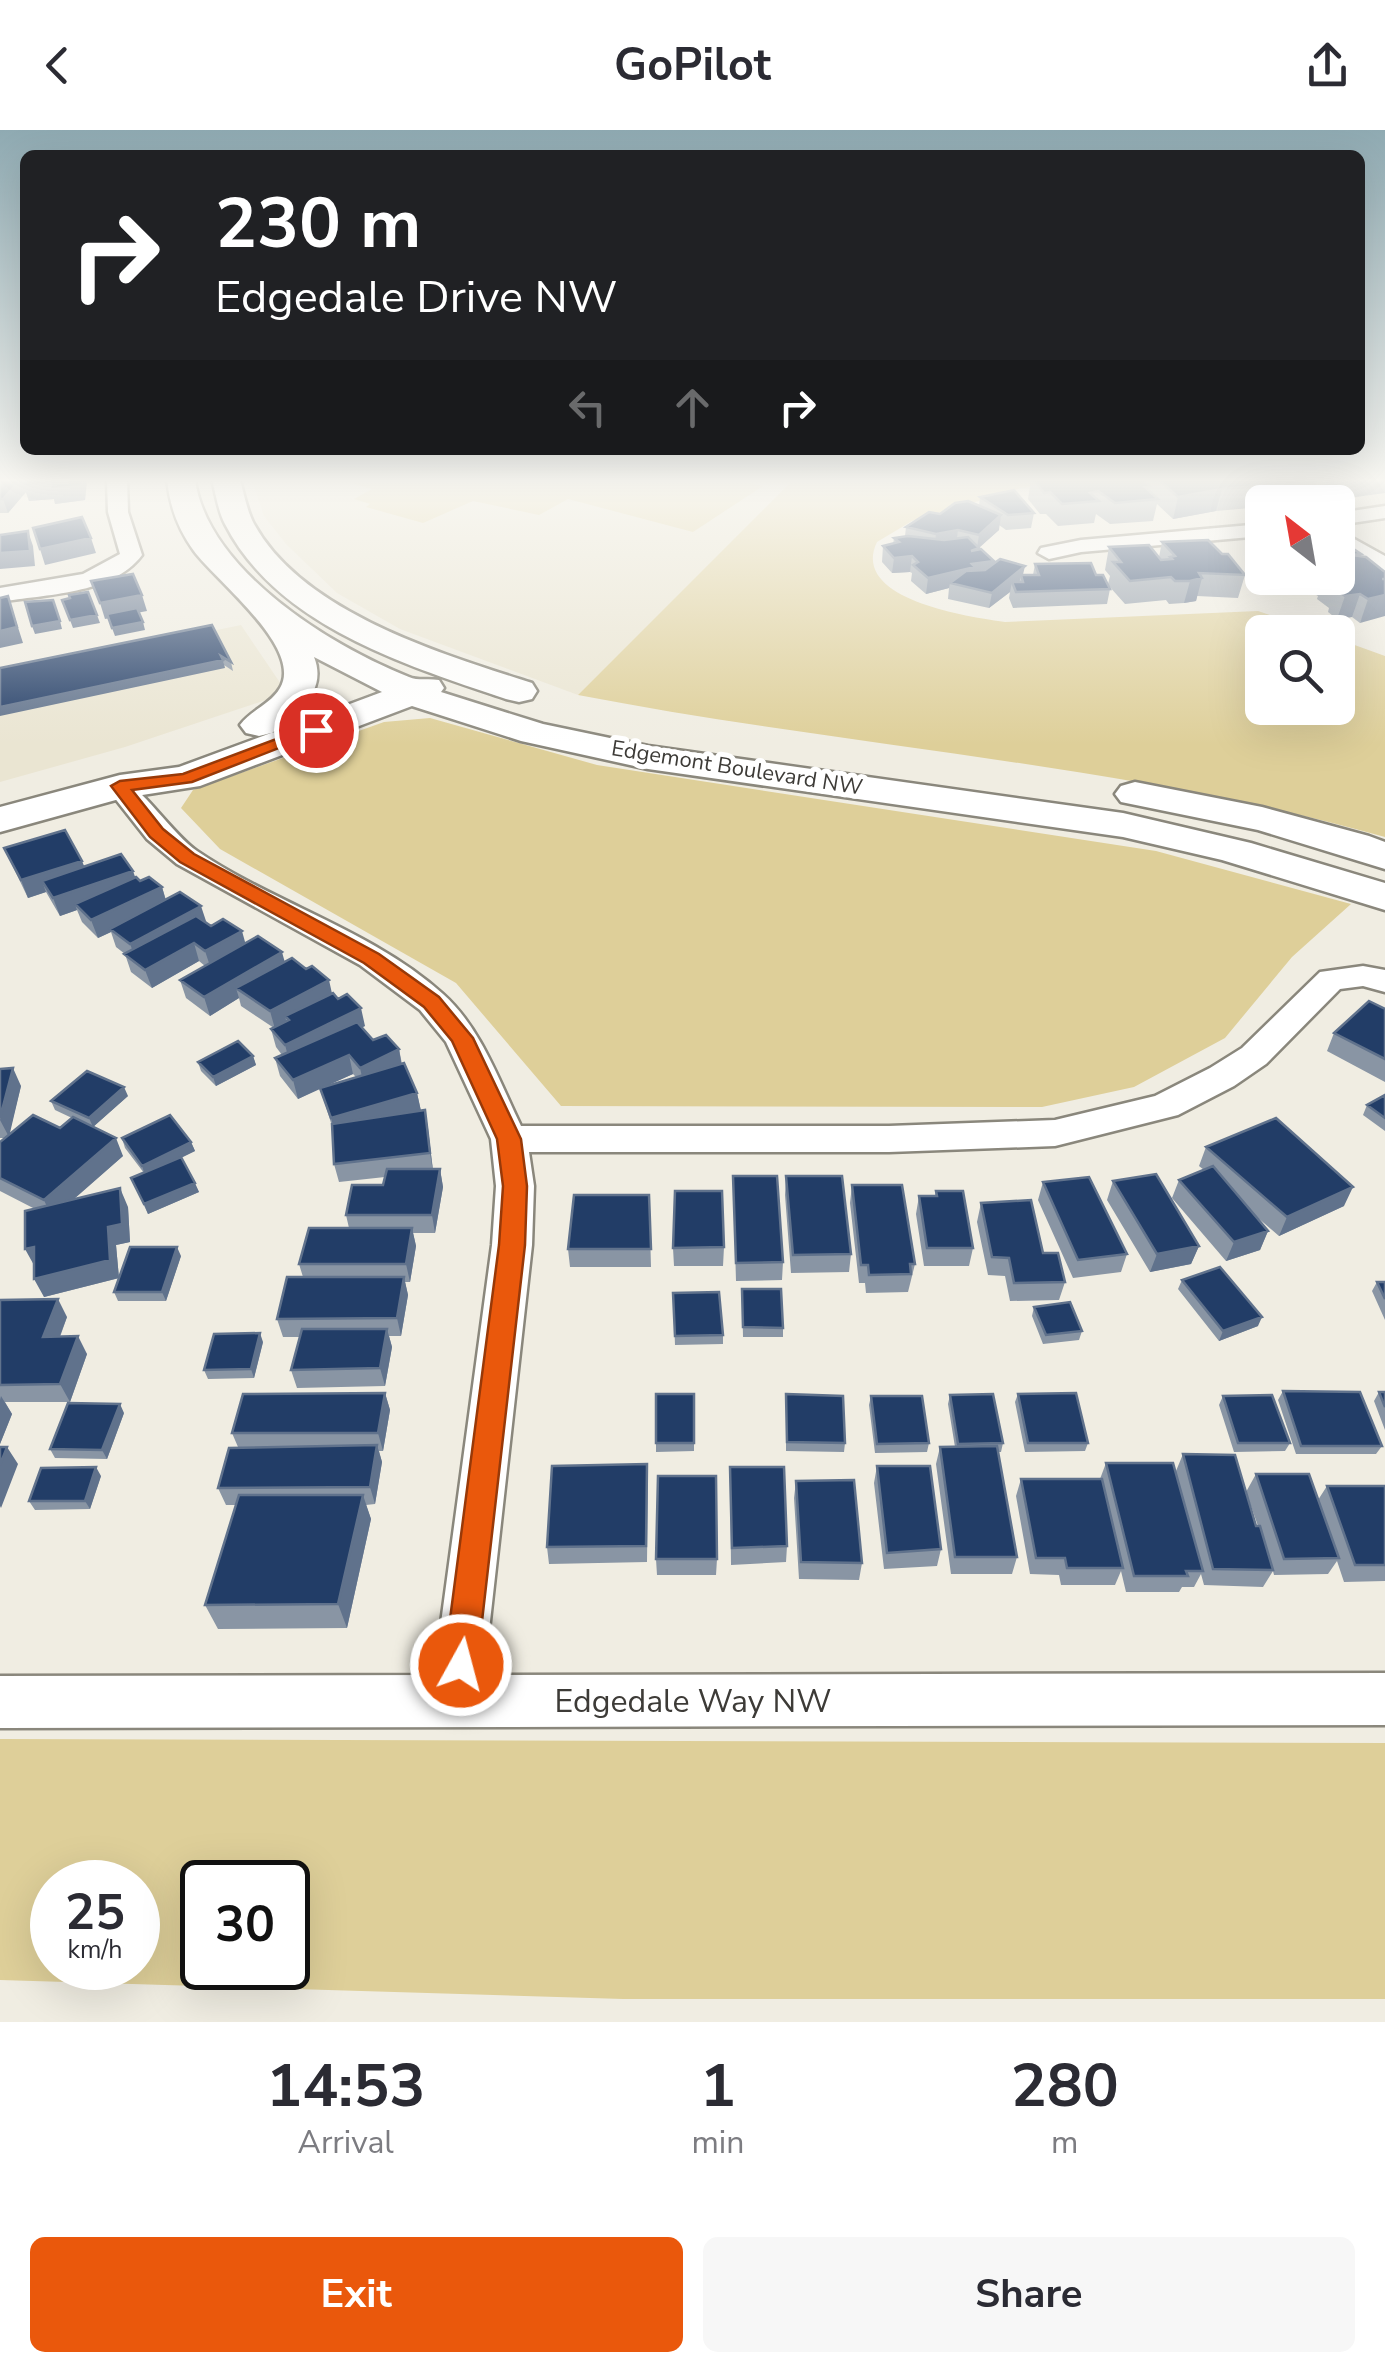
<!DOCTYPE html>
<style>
:root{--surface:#fff;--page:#f7f7f7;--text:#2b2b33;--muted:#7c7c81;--accent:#ea580c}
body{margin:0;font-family:"Nunito Sans",sans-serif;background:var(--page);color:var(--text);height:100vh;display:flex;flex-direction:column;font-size:38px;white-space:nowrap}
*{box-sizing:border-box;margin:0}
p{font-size:32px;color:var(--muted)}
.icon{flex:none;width:55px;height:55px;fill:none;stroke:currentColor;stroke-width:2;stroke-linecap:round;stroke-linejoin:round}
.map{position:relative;height:1892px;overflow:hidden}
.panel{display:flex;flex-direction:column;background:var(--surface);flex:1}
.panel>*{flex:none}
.banner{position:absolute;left:20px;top:20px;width:1345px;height:305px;border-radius:15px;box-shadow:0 10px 40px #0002;background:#202124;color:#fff;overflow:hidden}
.needle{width:65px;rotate:329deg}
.controls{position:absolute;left:1245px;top:355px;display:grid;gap:20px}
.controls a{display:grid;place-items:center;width:110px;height:110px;border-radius:15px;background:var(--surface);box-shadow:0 10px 40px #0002;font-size:50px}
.speed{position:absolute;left:30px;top:1730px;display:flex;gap:20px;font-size:50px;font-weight:700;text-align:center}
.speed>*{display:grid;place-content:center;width:130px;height:130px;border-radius:50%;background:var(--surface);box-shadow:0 10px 40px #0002;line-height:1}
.speed small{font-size:25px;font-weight:400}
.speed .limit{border:5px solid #111;border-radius:15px;background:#fff;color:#111}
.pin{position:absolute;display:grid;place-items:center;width:85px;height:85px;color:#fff;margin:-42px;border:5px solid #fff;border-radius:50%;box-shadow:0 2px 10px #0007}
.me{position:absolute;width:110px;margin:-55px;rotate:7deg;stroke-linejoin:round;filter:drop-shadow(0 0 8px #0008)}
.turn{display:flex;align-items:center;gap:35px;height:210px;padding:0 30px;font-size:45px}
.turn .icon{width:130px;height:130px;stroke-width:2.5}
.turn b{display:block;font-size:70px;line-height:85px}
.lanes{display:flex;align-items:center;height:95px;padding:0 30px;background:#0003;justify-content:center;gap:50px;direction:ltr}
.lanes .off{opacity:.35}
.eta{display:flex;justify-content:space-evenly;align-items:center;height:170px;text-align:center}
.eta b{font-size:60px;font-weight:700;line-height:70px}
.cta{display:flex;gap:20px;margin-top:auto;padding:20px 30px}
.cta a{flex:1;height:115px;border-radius:15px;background:var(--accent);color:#fff;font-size:40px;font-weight:700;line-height:115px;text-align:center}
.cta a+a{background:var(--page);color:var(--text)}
header{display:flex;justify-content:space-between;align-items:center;height:130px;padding:0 30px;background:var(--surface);font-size:45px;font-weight:700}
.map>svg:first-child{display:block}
.built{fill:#eae5d2}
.green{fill:#decf99;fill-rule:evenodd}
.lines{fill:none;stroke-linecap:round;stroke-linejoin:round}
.street-casing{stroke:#8a877c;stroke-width:5}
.secondary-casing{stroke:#8a877c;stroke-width:5}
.street{fill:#fff;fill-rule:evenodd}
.secondary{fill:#fff;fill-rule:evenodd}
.wall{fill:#8995a4;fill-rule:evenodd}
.shaded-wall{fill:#60728c}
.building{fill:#223d67;stroke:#60728c;stroke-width:2.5}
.route{fill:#ea580c;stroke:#983908;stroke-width:2.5}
.labels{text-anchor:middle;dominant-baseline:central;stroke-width:10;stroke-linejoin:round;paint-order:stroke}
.far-street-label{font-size:22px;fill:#3d3b37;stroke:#fff}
.near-street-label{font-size:32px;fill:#3d3b37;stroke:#fff}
</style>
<header><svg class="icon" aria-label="back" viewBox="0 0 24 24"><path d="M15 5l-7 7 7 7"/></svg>GoPilot<svg class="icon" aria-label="share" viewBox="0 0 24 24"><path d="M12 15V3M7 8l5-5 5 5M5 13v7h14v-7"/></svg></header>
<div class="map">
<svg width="1385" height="1892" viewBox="0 0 1385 1892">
<rect width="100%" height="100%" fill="#f0ede2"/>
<path class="built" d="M252,350H794L578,565L400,499L337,463L286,414L264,386Z
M241,495L287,563L125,617L0,652V545Z"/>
<path class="green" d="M340,350H737L763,356L693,402L568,369L539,385L473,371L423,393L366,377L370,374L354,369L372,359Z
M793,350H1124L1021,358L912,391L877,412C849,470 970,487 1005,492L1258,481L1319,502H1262V578H1338V509L1385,526V707C1121,633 847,617 578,565Z
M430,588L597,635L1156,721L1351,774L1292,827L1225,908L1134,957L1042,977L561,976L456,853L220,719L181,678L193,660L384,592Z
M0,1609L1385,1613V1869H623L0,1850ZM138,1752V1838H52V1752ZM288,1752V1838H202V1752Z"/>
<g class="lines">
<defs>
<path id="street" d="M107,350H127L128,382L142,425C112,465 45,464 0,472V458L83,444L120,424L108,382Z
M1385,376V388L1338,395V383Z
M1262,394V406L1081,422L1049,429L1038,423L1041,418L1081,410Z
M1338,400L1385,426V442L1338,415Z
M120,649C139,653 174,706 197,721C275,774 372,800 443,864C481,898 499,951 521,996H889L1055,990L1155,966L1210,938L1242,918L1320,842L1363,836L1385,840V862L1363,856L1340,859L1266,934L1234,956L1178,985L1055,1016L889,1022H529L534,1056L532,1115L484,1545L1385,1543V1595L0,1598V1546L434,1545L492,1115L496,1056L491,1009L446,912L420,880L360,835L177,734L147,709L106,657Z"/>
<path id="secondary" d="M167,350H195C208,440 330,516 409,547C418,551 428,548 439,550L444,558L441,562L543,594L648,616L1123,683L1251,713L1385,753V780L1222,730L1123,707L648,639L521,611L412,576L200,656L123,668L0,702V677L120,645L179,637L271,603L259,606L246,603L240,595C251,580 271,574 280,558C304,518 215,450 194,421C178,399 170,377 167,350ZM314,527L382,562L272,603C297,584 328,561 314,527Z
M212,350H240C244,364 247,381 254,394C303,483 442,524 532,553L537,561L532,569L519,572L506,569C406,535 277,496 225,394C218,381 216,364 212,350Z
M1135,652L1262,677L1369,706L1385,712V739L1258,700L1121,672L1115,664L1121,656Z"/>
</defs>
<use href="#street" class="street-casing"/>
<use href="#secondary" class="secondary-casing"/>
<use href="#street" class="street"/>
<use href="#secondary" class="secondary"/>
</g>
<path class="wall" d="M0,350H23L25,355L26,350H87L85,370L55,374L54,369L29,371L26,362L8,383H0Z
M1031,350H1143L1147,354L1148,350H1385L1320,372L1297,359L1293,372H1262V377L1216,381L1173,389L1157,374L1153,391L1110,394L1096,384L1094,393L1058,396L1046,384H1040L1028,369Z
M980,367L1034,383L1031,398L1006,400L999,395V400L979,417V420L994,431L993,434L1023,445H1033L1035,434L1096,445L1108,454L1110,446L1105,440L1109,417L1159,427L1162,412L1222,424L1245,445L1238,468L1197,466L1196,471L1184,473L1169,474L1166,470L1125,474L1109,456L1110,459L1107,474L1013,478L1009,468L1010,462L989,478L948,469L949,458L926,464L911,451L912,443L910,442L892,443L882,432L883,416L893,414L894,408L905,406L906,397L940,384L979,376Z
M1262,401V434L1246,424L1252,402Z
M1360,426L1385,442L1360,493L1352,487L1337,489L1328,482L1329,478L1317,469L1318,466L1286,448H1338Z
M212,495L231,532L233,541L224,535L225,538Z
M4,718L135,747L140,751L162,757L166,770L206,793L285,832L332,863L365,896L362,897L373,910L399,919L402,934L417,963L421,981L425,980L433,1039H440L443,1057L435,1103H413L416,1116L410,1152H405L408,1165L401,1206H389L392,1217L385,1256L297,1258L291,1240L300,1207H283L277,1189L303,1147L299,1134L349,1098L346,1085L383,1055L385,1047L339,1052L334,1034L332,996L320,958L298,969L280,946L275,928L282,925L276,917L271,899L274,898L241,876L239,868L210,886L186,868L180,850L205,836L199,831L152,858L131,842L125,824L116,817L111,802L98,808L82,792L77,780L60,786L46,762L28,768ZM353,944L356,947L325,956Z
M1385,879V952L1327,921L1334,903Z
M253,926L256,935L216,956L201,941L198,932Z
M0,939L21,956L9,1004L60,998L72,988L55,980L51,971L128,966L93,997L123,1026L73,1070L128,1077L130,1112L116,1115L119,1148L181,1126L166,1171H118L114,1162L119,1148L44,1167L35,1079L0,1061V1012L5,1008H0Z
M1385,965V1001L1363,985L1367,975Z
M122,1008L191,1012L195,1021L181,1028L199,1062L148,1084L131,1048L144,1043L125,1018Z
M1206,1017L1344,1076L1279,1106L1250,1081L1268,1101L1260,1120L1226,1131L1172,1068L1179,1050L1204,1040L1199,1036Z
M733,1046L783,1132L782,1150L736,1151Z
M786,1046L851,1124L849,1142L791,1143L785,1065Z
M1113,1051L1199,1116L1191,1134L1150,1142L1107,1070Z
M1043,1052L1127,1124L1121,1142L1073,1148L1038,1070Z
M852,1055L915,1134L908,1162L866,1163L865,1153H859L850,1073Z
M936,1061L973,1118L969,1136H924L916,1084L919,1066H935Z
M649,1065L651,1137H570L568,1119Z
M981,1073L1065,1152L1059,1170L1010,1171L1005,1146L988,1145L977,1092Z
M724,1117L723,1136H674L673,1118Z
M1182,1150L1258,1196L1219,1211L1178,1159Z
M1377,1152H1385V1190L1372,1161Z
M742,1159L783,1198V1207H743Z
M673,1163L723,1205V1214L675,1215Z
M0,1170L67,1187L60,1207L87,1224L70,1272H5L12,1284L0,1314Z
M1034,1177L1082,1201L1079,1210L1043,1214L1032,1186Z
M263,1212L254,1248L208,1249L204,1240Z
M1283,1261L1382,1316L1376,1324H1296L1278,1270Z
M1379,1262H1385V1300L1374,1271Z
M385,1263L390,1280L383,1321H379L382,1332L375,1374L366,1375L371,1389L347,1498L218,1499L205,1475L236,1375H226L218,1358L238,1317L232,1303Z
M656,1264H694V1321L656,1322Z
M786,1264L845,1313L844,1322L786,1321Z
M1018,1264L1088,1313L1085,1321L1025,1322L1015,1272Z
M950,1265L1003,1313L1001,1322H998L1017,1427L1012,1444H951L936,1334L940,1317H955L948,1274Z
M871,1266L929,1313L927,1322L875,1323L869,1275Z
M1223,1266L1290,1313L1285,1321L1234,1322L1219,1275Z
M124,1283L107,1329L55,1328L50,1319Z
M1183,1324L1256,1396H1258L1246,1362L1256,1344L1318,1370L1327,1356H1385V1451L1344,1452L1337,1431L1328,1444L1274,1445L1273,1441L1263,1457L1204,1455L1201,1444L1194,1457H1182L1179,1462H1126L1121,1441L1115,1455H1061L1059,1445L1030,1444L1016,1366L1021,1349H1100L1106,1333L1176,1341Z
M877,1336L941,1419L937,1436L884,1439L874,1353Z
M730,1337L787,1416L786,1432L731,1435Z
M101,1346L90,1379L35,1380L29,1371Z
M796,1351L862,1433L859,1450L799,1449L794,1368Z
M648,1352L647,1432L549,1434L547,1417Z
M656,1429H717L716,1445H657Z"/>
<path class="shaded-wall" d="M20,350H23L25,357L87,350L85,370L55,374L54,369L29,371L26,362L8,383L3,369Z
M1334,350H1385V363L1320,372L1326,351Z
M1222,359L1216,381L1173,389L1178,367Z
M1001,385L999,400L979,418L977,433L994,431L991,446L950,453L949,458L926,464L928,448L977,418L979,405Z
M958,400L956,415L934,419L936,404Z
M28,401L33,416L35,436L0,439V423Z
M91,408L96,423L45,435L40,419Z
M912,426L910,442L892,443L894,428Z
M1025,436L1022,449L1021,445L1019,454L1012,452L1010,462L989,478L992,463Z
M1202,448L1196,471L1184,473L1190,451Z
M1385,449V486L1360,493L1368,469Z
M1360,464L1352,487L1337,489L1345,466Z
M142,465L147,481L105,489L100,473Z
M8,466L23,513L0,518V501Z
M97,485L100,493L73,498L70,490Z
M60,491L62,499L35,504L32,496Z
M143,492L145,500L115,506L112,498Z
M223,530L225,538L0,586V577Z
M82,731L89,748L42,751L46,762L28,768L21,750Z
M133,741L139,758L75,774L77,780L60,786L53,768Z
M162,757L167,775L110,799L111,802L98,808L91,790Z
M201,776L207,794L137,832L130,814Z
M242,801L247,819L211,839L205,821Z
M194,813L199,831L152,858L145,840Z
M282,822L287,840L236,858L239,868L210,886L204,867Z
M329,850L333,868L285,886L287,894L275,899L270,881Z
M361,878L365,896L290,933L285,915Z
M399,919L402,938L364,956L360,938Z
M349,925L353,944L298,969L293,950Z
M253,926L256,935L216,956L213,947Z
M13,938L21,956L9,1007L0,990Z
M124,957L128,966L93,997L89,988Z
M417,963L421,981L336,1006L331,988Z
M425,980L428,998L433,1042L430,1023Z
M116,1008L123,1026L52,1088L44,1070Z
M191,1012L195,1021L145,1045L142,1036Z
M440,1039L443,1057L435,1103L432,1085Z
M195,1053L199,1062L148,1084L144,1074Z
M1353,1057L1344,1076L1279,1106L1287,1087Z
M120,1058L128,1077L130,1112L116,1115L119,1148L44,1167L34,1149L108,1097Z
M412,1098L416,1116L410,1152L406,1134Z
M1268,1101L1260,1120L1226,1131L1234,1112Z
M1199,1116L1191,1134L1150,1142L1157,1124Z
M34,1117L35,1137L25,1119Z
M177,1117L181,1126L166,1171L162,1162Z
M404,1147L408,1165L401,1206L397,1188Z
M58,1169L67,1187L53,1224L43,1207Z
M1262,1187L1258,1196L1219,1211L1223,1201Z
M387,1199L392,1217L385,1256L380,1238Z
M260,1203L263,1212L254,1248L251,1239Z
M78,1206L87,1224L70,1272L60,1254Z
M385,1263L390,1280L383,1321L378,1303Z
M1,1266L12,1284L0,1314V1270Z
M120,1274L124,1283L107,1329L102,1320Z
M377,1315L382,1332L375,1374L370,1357Z
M7,1317L18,1334L1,1378L0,1376V1335Z
M96,1337L101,1346L90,1379L85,1371Z
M363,1365L371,1389L347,1498L338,1474Z"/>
<path class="building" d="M0,350H20L3,369H0Z
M26,350H82L81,356L50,359L51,354L24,357Z
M1034,350H1143L1150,356L1145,357L1158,369L1115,373L1098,361L1090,363L1099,371L1062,374L1050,362L1044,363Z
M1159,350H1294L1299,353L1222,359L1178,367Z
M1014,360L1034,383L1008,385L980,367Z
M968,371L1001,385L979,405L958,400L936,404L906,397L929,382L940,384L955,373Z
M82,387L91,408L40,419L33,398Z
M28,401L30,421L0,423V405Z
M1262,401V408L1252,402Z
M908,406L944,410L968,407L979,418L971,421L981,419L994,431L972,434L975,437L928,448L913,435L918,432L912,426L894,428L883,416L899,412L894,408Z
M1208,410L1222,424H1228L1245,445L1199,443L1202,448L1190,451H1175L1171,447L1130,451L1113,432H1121L1109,417L1149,415L1161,430L1172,429L1170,427L1175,426L1162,412Z
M1346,414L1361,424L1352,425L1366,427L1385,442V449H1382H1385V465L1368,469L1360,464L1345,466L1335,459L1342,458L1326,448H1338V416Z
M1000,429L1025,436L992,463L950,453L966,441L985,440Z
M1091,433L1096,445H1103L1110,459L1016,462L1012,452H1023L1021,445H1039L1035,434Z
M133,444L142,465L100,473L91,451Z
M88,462L97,485L70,490L62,470L70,468L69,465Z
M8,466L17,497L0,501V468Z
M53,470L60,491L32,496L25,472Z
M137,478L143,492L112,498L107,484Z
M212,495L231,532L221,526L223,530L0,577V538Z
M65,700L82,731L21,750L4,718Z
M121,724L133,741L53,768L42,751Z
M136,747L140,751L149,747L162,757L91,790L75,774Z
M180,762L201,776L130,814L110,799Z
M196,786L211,796L223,789L242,801L205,821L194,813L145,840L124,824Z
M258,806L282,822L204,867L180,850Z
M292,828L306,839L312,836L329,850L270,881L236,858Z
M333,863L338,869L347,864L361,878L285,915L271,899L289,890L285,886Z
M1369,871L1385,879V929L1334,903Z
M357,892L373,910L386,905L399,919L360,938L349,925L293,950L275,928Z
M238,911L253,926L213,947L198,932Z
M404,933L417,963L331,988L320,958Z
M13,938L0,988V939Z
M87,941L124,957L89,988L51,971Z
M1385,965V988L1367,975Z
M425,980L430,1023L334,1034L332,994Z
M33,985L60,998L73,987L116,1008L44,1070L0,1048V1012Z
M170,985L191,1012L142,1036L122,1008Z
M1276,988L1353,1057L1287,1087L1206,1017Z
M181,1027L195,1053L144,1074L131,1048Z
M1213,1036L1268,1101L1234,1112L1179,1050Z
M387,1039H440L432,1085H346L352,1055H383Z
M1156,1044L1199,1116L1157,1124L1113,1051Z
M733,1046H777L783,1132L736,1133Z
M786,1046H842L851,1124L793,1125Z
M1089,1047L1127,1124L1078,1130L1043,1052Z
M852,1055H902L915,1134H910L911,1144L869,1145L868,1135H861Z
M120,1058L122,1094L108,1097L110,1130L34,1149V1117L25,1119V1081Z
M675,1061H722L724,1117L673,1118Z
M936,1061H963L973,1118H927L919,1066H937Z
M574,1065H649L651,1119H568Z
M1031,1070L1043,1123H1058L1065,1152L1014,1153L1009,1128L992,1127L981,1073Z
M309,1098H412L406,1134H299Z
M130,1117H177L162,1162H114Z
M1220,1137L1262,1187L1223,1201L1182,1150Z
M287,1147H404L397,1188L277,1189Z
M1377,1152H1385V1169Z
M742,1159H781L783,1198L743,1197Z
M719,1162L723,1205L675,1206L673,1163Z
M58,1169L43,1207L78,1206L60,1254L0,1255V1170Z
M1070,1172L1082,1201L1046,1205L1034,1177Z
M302,1199H387L380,1238L291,1240Z
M260,1203L251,1239L204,1240L214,1204Z
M1283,1261L1360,1262L1382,1316H1301Z
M1379,1262H1385V1277Z
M385,1263L378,1303H232L243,1264Z
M1076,1263L1088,1313H1028L1018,1264Z
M656,1264H694V1313H656Z
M786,1264L843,1266L845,1313L787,1312Z
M993,1264L1003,1313L958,1314L950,1265Z
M1272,1265L1290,1313H1238L1223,1266Z
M871,1266H922L929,1313L877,1314Z
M68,1273L120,1274L102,1320L50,1319Z
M377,1315L370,1357L218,1358L229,1318Z
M997,1316L1017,1427H955L940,1317Z
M0,1317H7L0,1335Z
M1183,1324L1235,1325L1256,1396H1260L1273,1440L1213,1439Z
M1106,1333H1173L1203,1441H1186L1188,1446H1134Z
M647,1334L646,1416L547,1417L552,1336Z
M877,1336H930L941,1419L887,1423Z
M96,1337L85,1371H29L41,1338Z
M730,1337H784L787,1416L732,1418Z
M1256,1344H1309L1339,1428L1284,1429Z
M658,1346H716L717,1429H656Z
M1021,1349H1102L1123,1438H1067L1065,1428H1036Z
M854,1350L862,1433L801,1432L796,1351Z
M1327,1356H1385V1435H1355Z
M239,1365H363L338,1474L205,1475Z"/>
<linearGradient id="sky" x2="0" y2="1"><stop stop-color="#8faab2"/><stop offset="0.57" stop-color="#f8f7f2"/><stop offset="1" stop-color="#f8f7f2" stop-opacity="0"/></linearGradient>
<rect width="1385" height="615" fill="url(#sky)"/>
<path class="route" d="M311,596L325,600L192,652L132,660L163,699L194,724L379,824L439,867L473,908L521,1009L527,1056L525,1115L477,1535L472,1546L461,1551L449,1546L444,1535L499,1115L503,1056L497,1009L452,911L424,877L364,833L180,732L150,707L111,656L120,651L183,644Z"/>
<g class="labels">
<g class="far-street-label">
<text transform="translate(737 638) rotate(9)">Edgemont Boulevard NW</text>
</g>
<g class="near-street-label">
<text x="693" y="1571">Edgedale Way NW</text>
</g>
</g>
</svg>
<div class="controls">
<a><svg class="needle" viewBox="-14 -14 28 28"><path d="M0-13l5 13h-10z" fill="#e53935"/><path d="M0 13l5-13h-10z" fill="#7c7c81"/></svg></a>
<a><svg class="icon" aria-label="search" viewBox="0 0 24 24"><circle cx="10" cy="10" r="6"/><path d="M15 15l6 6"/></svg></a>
</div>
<div class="speed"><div>25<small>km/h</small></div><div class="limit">30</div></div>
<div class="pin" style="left:316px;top:600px;background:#d93025"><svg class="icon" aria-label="arrive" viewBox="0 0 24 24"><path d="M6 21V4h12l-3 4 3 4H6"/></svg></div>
<svg class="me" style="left:461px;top:1535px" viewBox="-20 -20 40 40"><circle r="17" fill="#ea580c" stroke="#fff" stroke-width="3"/><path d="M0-11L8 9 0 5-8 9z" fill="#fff"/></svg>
<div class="banner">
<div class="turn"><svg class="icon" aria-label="right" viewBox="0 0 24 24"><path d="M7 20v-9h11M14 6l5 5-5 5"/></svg><div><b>230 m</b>Edgedale Drive NW</div></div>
<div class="lanes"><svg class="icon off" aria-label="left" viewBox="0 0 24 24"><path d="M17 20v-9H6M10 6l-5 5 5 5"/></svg><svg class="icon off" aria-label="ahead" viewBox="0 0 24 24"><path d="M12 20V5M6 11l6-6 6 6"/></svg><svg class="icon" aria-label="right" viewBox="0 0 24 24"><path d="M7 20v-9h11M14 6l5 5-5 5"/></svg></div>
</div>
</div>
<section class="panel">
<div class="eta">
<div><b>14:53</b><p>Arrival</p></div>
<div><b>1</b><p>min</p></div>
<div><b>280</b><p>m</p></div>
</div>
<div class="cta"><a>Exit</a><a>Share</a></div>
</section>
